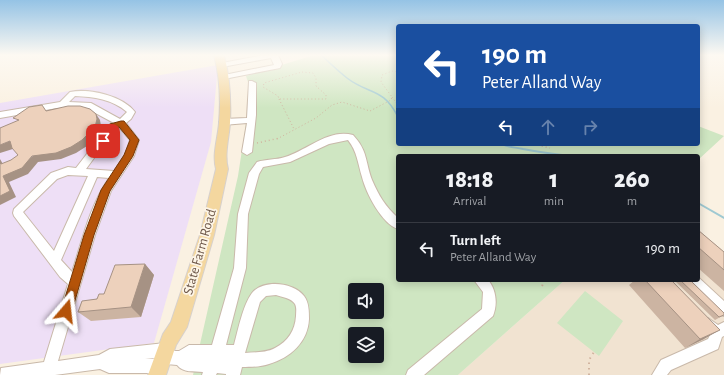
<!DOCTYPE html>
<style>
:root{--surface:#171b24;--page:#242831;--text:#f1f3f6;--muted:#9ea1a6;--line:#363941}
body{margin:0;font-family:"Alegreya Sans",sans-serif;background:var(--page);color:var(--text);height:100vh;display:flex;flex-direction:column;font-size:15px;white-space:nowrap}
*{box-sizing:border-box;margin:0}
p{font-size:13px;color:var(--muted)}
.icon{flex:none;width:22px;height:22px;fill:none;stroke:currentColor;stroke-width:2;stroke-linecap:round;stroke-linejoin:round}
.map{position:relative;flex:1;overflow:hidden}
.side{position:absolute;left:396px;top:154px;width:304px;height:128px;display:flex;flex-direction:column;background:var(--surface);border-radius:4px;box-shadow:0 2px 10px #0003}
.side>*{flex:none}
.top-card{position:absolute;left:396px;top:24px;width:304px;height:122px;border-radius:4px;box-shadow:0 2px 10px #0003;background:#1a4fa0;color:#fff;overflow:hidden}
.tools{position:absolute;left:348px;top:283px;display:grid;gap:8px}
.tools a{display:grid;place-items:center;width:36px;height:36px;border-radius:4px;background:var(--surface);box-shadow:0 2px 10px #0003;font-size:20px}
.pin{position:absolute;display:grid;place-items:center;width:34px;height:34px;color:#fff;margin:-17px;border-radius:8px;box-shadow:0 2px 6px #0006}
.me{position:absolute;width:44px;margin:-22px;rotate:17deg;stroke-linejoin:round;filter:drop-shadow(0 0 3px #0008)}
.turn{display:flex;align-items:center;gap:14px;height:84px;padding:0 20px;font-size:18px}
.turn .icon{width:52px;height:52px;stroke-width:2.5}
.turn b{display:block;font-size:28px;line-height:34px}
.lanes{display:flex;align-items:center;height:38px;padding:0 20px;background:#0003;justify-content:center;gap:20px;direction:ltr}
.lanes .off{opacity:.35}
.eta{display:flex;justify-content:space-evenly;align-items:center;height:68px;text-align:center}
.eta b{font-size:24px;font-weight:800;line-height:28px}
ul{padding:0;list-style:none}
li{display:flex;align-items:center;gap:12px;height:52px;padding:0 20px;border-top:1px solid var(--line)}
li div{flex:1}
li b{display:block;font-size:15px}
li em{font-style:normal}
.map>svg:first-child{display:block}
.residential{fill:#f1e3d1}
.education{fill:#eedff6}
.green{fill:#cfe6c2;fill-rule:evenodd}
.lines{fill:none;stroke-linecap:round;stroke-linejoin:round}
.stream-far1{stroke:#9fc9d2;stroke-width:1.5}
.stream{stroke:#9fc9d2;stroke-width:2}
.minor-casing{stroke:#c9b9aa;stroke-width:2}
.major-casing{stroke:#d7d1cd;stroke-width:2}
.path-far2{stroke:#d1b49f;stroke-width:1;stroke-dasharray:1 2.5;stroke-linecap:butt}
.path-far1{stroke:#d1b49f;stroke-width:1.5;stroke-dasharray:1 3;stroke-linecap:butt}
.path{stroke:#d1b49f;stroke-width:2;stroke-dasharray:1.5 4;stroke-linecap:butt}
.minor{fill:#fff;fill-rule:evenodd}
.major{fill:#f4d79f;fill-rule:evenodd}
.wall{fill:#ccb4a2}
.shaded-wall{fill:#a69284}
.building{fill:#edd1bc;stroke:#a69284}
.route{fill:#b45309;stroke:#753606}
.labels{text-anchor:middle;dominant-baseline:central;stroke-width:3.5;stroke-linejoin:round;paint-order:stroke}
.street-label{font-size:14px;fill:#6f594b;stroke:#fdf5e7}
</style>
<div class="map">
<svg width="724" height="375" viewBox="0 0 724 375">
<rect width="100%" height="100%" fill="#faf1e2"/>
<path class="residential" d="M698,232L724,253V375H458L565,280H698Z"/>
<path class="education" d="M218,65L211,142L154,343L0,364V103Z"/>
<path class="green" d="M314,55H398V144H698V126L724,136L698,160V156H398V280H565L458,375H193L238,176L251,91L246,76ZM355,290H377V312H355ZM355,334H377V356H355Z
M585,291L623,321L599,356L557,323Z"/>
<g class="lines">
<path class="stream-far1" d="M321,55C330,63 338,71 347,78C369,95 383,87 398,117"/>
<path class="stream" d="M502,144C510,148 515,147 523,149C539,152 554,154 570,156
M698,203L724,218"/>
<defs>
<path id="minor" d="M264,55H278L282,64L280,68L224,79L220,77L224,75L274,65L271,58L222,67L218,65L222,63Z
M249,81H252L256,83V115L252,152L247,155L242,152L247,123L223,125L219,122L223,119L247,118Z
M70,92C90,88 123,96 135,112L131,119L126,123L139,140L134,156L111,191L95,235L58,361L99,355L110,349L165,343L170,345L172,351H179L189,345H212L234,268L238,214L249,173L257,162C266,159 276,160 285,157C306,151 329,128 353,135C368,151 365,161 372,180C379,196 385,206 398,218V229C382,224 366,193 362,177C358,164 357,151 348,140L329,144L290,162L263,167L259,174L248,214L246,268L226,345H234C238,330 243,305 252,293C263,279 294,282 304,296C309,302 309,312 309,319C308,342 290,358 269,364C261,367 250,367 242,367L240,375H226V374L217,373L216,375H202L203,372C194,371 183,373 177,365L166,364L165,371L160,373H109L100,369L55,375H0L1,368L44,362L68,284L60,277L14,216L13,213L14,209L51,173L68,167L76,168L110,124L114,123L86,108H57L0,118V112L60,102ZM75,96C94,97 112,99 127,112L120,119L91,103L69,102ZM119,127L130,140L125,155L114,171L86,169L116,128ZM68,175L88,176L54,251L23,212L57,179ZM97,177L109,178C90,205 82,241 72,272L61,260ZM276,295C282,297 291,298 295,304C297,308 296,312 296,316C295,331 288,341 275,348C266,353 255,352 245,353L260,302L266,296ZM156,358L157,359H145Z
M698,277L724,301V316L720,314L689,284L687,280H698Z
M474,280H488C496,289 498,304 493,316L424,375H406L408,370L482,309L483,292Z
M708,318L718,325L724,322V336L722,337L718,349L671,370L667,375H652L661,360L708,339L710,335L701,324L703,319Z"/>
<path id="major" d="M214,55H224C230,77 231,100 230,123C229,138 224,154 228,169L214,235L187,327L176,345L166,375H148L163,334L171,322L200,235L216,169C212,154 218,138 219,123C221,100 220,78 214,55Z"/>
</defs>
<use href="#minor" class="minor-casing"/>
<use href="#major" class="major-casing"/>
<path class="path-far2" d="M302,72L313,73L316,78V86L326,95V99H279L278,96L263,87L264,83Z
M392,97L398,105
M279,99L294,129
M277,139L316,118L332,105L342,102L370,111L391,100L392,97L381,82L382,75L392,71L398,72"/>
<path class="path-far1" d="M257,143L280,138
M534,144L550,148"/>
<path class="path" d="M542,286L545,280
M589,375V360L594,352"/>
<use href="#minor" class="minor"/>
<use href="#major" class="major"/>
</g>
<path class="wall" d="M698,230L724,252V291L698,268Z
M145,264L154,275L141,317L91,321L78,312Z
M635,280H671L704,339L685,348L629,285Z
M674,280H690L692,282L724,315L715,320Z"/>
<path class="shaded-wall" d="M96,114L100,120L101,126L99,134L87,146L76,153L61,159L38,162L28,174L9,182L16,197L0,205V196L3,176Z
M10,141L16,148L0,153V145Z
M0,159L7,171L0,163Z
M145,264L154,275L141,317L131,307Z
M720,330L704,339L685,348L700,339Z"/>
<path class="building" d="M42,105L46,111L68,106H80L90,109L96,114L97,119L95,127L82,140L71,147L56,153L32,156L22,168L3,176L10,191L0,196V163L1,164L11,160L18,155L12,148L10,141L0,145V128L19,120L13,118L29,107Z
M698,230L724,252V270L698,247Z
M145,264L131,307L78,312L82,301L97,299L99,294H104L115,265Z
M645,280H671L720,330L700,339Z
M680,280H690L692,282L724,313V315L719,317Z"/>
<linearGradient id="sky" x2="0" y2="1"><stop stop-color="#95c3e5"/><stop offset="0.51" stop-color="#fdf9f2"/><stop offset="1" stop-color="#fdf9f2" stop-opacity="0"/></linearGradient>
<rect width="724" height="108" fill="url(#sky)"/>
<path class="route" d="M121,121H124L139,140L133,156L110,191L94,235L72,311L70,315L66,316L62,315L61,311L84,235L101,190L124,155L130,140L119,127L116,128L106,143H100L99,141L110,124Z"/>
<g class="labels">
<g class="street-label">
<text transform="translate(200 252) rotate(-74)">State Farm Road</text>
</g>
</g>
</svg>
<div class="tools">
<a><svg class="icon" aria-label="sound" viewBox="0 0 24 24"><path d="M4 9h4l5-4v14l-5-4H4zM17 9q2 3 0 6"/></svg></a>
<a><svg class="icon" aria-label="layers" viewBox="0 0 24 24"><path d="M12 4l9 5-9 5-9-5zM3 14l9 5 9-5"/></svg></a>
</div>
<div class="pin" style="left:103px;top:141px;background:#d93025"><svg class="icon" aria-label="arrive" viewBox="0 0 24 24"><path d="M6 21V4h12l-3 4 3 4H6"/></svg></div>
<svg class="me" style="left:66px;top:311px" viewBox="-20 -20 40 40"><path d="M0-17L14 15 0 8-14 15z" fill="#b45309" stroke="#fff" stroke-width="4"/></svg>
<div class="top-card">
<div class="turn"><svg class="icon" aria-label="left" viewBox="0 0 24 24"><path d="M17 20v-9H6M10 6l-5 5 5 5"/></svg><div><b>190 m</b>Peter Alland Way</div></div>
<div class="lanes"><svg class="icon" aria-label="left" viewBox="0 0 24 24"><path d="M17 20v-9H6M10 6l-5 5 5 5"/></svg><svg class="icon off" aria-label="ahead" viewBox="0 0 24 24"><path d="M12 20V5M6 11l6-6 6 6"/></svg><svg class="icon off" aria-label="right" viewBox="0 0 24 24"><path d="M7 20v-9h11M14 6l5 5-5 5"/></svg></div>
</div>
<section class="side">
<div class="eta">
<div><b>18:18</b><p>Arrival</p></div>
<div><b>1</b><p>min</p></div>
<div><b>260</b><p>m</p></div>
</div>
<ul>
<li><svg class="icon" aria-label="left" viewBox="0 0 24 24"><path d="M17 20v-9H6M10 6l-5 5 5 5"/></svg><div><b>Turn left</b><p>Peter Alland Way</p></div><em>190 m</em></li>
</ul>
</section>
</div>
